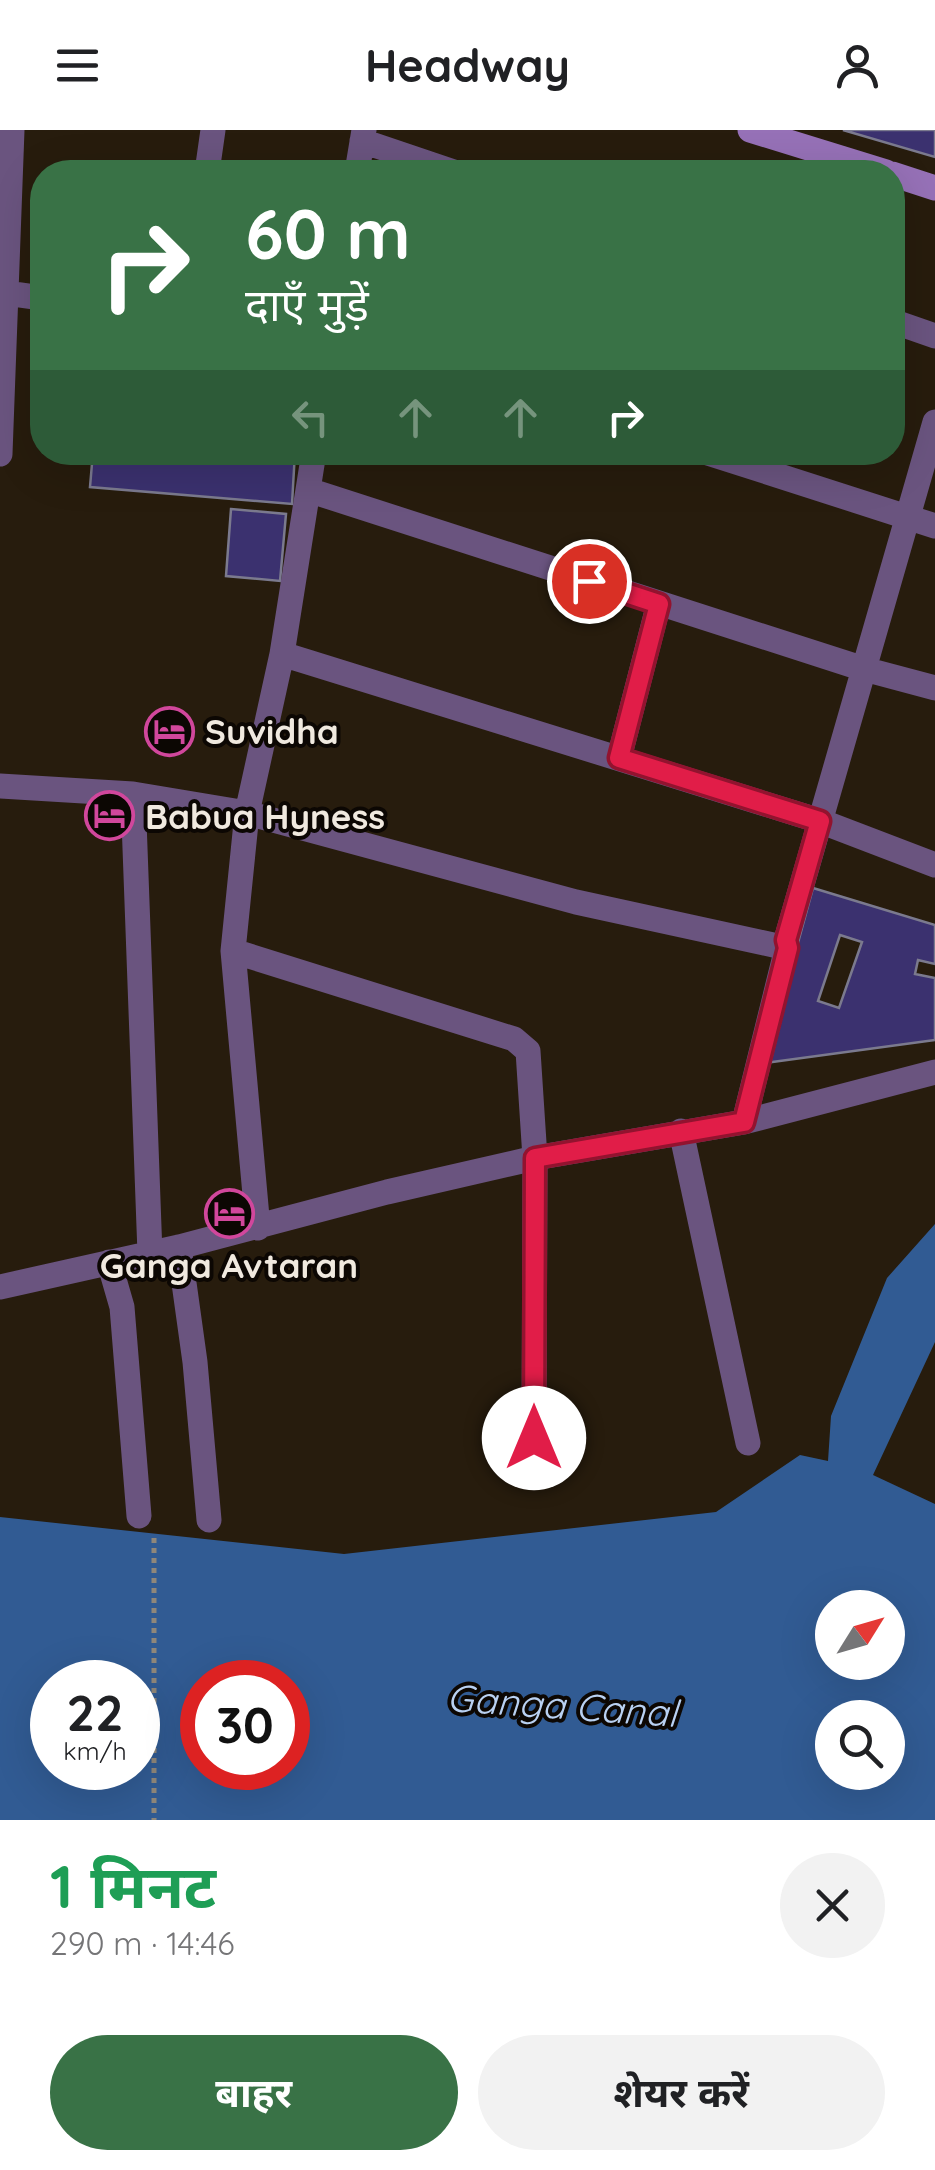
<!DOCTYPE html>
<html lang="hi">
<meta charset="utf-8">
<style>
:root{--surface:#fff;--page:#f2f2f2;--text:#202124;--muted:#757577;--accent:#397246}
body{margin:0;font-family:Quicksand,"Noto Sans Devanagari",sans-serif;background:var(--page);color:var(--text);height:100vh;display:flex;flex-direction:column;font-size:38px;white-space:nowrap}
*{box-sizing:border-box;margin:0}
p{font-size:32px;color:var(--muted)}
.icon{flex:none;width:55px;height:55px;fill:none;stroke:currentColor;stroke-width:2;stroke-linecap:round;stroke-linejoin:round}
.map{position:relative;height:1690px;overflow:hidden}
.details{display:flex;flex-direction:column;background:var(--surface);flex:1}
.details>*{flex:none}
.hud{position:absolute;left:30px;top:30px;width:875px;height:305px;border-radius:40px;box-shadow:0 10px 40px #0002;background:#397246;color:#fff;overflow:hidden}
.needle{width:65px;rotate:53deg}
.fabs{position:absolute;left:815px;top:1460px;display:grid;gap:20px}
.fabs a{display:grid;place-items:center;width:90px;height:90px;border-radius:50%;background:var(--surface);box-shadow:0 10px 40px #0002;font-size:50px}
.speed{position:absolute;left:30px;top:1530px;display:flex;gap:20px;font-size:50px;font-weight:700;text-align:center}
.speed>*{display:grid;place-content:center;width:130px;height:130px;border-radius:50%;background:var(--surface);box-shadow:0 10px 40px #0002;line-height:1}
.speed small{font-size:25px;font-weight:400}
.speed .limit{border:15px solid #d22;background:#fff;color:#111}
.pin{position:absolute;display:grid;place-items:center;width:85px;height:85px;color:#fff;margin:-42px;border:5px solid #fff;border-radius:50%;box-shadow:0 2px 10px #0007}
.me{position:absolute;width:110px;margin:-55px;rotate:0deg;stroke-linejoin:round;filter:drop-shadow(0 0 8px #0008)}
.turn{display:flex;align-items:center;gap:35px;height:210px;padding:0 50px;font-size:45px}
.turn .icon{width:130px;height:130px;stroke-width:2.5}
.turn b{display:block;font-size:70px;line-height:85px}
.lanes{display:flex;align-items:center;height:95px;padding:0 50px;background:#0003;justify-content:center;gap:50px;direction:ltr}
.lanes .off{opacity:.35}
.round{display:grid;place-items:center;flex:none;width:105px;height:105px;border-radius:52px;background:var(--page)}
.overview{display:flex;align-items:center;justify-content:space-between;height:170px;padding:0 50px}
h1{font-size:60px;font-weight:700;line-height:75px;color:#1e9e55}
.button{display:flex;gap:20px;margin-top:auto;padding:20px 50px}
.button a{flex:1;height:115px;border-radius:60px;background:var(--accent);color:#fff;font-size:40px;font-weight:700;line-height:115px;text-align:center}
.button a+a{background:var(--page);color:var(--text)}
header{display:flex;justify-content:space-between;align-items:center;height:130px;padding:0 50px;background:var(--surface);font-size:45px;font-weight:700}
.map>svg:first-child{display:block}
.water{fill:#315b93;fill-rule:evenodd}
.building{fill:#3b316f;stroke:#7b7a8e;stroke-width:2.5;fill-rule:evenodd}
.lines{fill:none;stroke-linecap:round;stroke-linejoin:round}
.path{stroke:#90877a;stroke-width:5;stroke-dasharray:5 5;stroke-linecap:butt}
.minor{stroke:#6a547f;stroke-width:25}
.secondary{stroke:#9671b7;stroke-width:25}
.route-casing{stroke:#92132f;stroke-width:25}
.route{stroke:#e11d48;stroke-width:18}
.labels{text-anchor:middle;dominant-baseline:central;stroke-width:8;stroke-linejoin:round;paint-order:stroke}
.poi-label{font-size:35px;font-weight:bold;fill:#f0e9df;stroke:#0c0703;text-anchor:start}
.water-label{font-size:38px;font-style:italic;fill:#b9d1f2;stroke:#0c0703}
</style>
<header><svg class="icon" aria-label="menu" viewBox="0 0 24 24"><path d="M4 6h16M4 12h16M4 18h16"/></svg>Headway<svg class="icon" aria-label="person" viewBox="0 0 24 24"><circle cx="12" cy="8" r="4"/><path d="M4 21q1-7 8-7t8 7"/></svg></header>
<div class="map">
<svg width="935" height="1690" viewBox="0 0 935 1690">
<rect width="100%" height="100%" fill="#271c0d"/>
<path class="water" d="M935,1094V1212L873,1345L935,1374V1690H0V1387L344,1424L716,1382L800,1325L828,1331L831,1286L887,1148ZM832,1478H888V1532H832ZM52,1552H138V1638H52ZM202,1552H288V1638H202ZM832,1588H888V1642H832Z"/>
<path class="building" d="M843,0H935V27Z
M93,322H295L292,374L90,357Z
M231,379L286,384L280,451L226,446Z
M813,758L935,795V834L918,830L915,844L935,848V910L765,933ZM840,805L862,812L839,878L818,871Z"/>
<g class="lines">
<path class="path" d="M154,1408V1690"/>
<path class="minor" d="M362,11L454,42
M207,42L213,0
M357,42L364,0
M6,163L42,168
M892,191L935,206
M705,322L935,396
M0,324L12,0
M308,360L864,539L935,558
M282,524L820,691L935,735
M619,628L659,473
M0,656L133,664L247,683L576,772L787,818
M133,664L150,1124
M233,821L514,909L528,921L535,1028L534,1308
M744,992L787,818L786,810L935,292
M681,1001L748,1313
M258,1098L233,821L247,683L282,524L314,322
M179,1117L195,1232L209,1390
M109,1132L122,1177L139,1386
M0,1157L179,1117L387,1062L535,1028L744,992L935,942"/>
<path class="secondary" d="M750,0L886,42
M892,44L935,58"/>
</g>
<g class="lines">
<defs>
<path id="route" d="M534,1308L535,1028L744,992L788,818L786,810L820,691L619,628L659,474L589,451"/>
</defs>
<use href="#route" class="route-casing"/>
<use href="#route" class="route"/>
</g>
<defs>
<symbol id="hotel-ring" viewBox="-11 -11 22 22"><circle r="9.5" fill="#0c0703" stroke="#d1479c" stroke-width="1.5"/><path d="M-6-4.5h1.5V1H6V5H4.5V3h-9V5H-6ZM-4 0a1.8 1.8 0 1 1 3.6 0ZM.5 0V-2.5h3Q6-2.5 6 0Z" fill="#d1479c"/></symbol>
</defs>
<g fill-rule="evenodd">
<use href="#hotel-ring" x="142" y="574" width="55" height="55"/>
<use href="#hotel-ring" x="82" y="658" width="55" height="55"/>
<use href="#hotel-ring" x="202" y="1056" width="55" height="55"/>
</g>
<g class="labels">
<g class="poi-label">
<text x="205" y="601">Suvidha</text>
<text x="145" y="686">Babua Hyness</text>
<text x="229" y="1135" text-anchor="middle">Ganga Avtaran</text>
</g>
<g class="water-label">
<text transform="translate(562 1575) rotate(4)">Ganga Canal</text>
</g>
</g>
</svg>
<div class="fabs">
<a><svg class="needle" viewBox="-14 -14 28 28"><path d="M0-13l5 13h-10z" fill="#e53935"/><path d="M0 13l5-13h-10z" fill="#757577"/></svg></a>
<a><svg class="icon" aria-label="search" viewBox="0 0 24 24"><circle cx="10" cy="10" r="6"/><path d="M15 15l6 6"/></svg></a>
</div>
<div class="speed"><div>22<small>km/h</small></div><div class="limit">30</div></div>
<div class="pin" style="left:589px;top:451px;background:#d93025"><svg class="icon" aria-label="arrive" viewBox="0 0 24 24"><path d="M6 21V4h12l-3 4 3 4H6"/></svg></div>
<svg class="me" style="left:534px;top:1308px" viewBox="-20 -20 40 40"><circle r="19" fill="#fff"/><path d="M0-13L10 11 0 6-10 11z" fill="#e11d48"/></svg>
<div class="hud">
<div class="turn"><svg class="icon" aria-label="right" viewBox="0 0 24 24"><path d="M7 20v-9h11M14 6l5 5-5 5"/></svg><div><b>60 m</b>दाएँ मुड़ें</div></div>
<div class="lanes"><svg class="icon off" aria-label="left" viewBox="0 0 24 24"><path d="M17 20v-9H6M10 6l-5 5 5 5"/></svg><svg class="icon off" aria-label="ahead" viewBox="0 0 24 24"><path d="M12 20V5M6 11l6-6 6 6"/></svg><svg class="icon off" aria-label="ahead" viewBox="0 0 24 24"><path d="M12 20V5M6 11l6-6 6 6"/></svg><svg class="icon" aria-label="right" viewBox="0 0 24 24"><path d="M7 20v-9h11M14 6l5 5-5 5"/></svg></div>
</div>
</div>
<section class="details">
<div class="overview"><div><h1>1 मिनट</h1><p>290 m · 14:46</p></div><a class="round"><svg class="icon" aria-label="close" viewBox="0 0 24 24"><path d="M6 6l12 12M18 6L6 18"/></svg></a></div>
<div class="button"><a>बाहर</a><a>शेयर करें</a></div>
</section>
